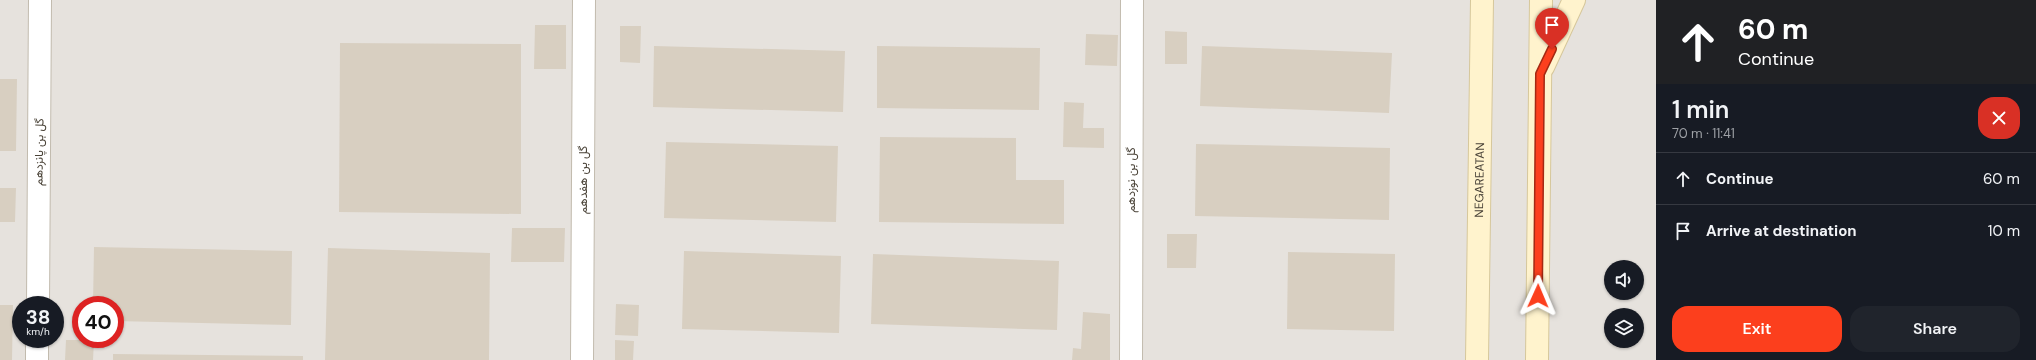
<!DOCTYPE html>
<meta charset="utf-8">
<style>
:root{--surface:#171b24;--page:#20242c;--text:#f1f3f6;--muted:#9ea1a6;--line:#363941;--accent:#fc3f1d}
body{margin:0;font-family:"DM Sans",Vazirmatn,sans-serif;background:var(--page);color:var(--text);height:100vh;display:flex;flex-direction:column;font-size:15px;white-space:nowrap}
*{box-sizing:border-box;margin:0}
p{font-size:13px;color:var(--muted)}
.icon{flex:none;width:22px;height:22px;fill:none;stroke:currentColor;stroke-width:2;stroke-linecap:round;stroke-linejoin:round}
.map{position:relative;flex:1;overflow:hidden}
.details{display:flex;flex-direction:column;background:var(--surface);width:380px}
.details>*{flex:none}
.guide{background:#202124;color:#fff;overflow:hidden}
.buttons{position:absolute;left:1604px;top:260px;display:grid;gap:8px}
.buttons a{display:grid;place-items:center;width:40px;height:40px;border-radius:50%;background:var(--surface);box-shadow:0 1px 3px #0004;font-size:20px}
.speed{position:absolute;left:12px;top:296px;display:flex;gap:8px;font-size:20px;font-weight:700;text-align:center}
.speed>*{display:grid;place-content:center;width:52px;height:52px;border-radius:50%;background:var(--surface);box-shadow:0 1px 3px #0004;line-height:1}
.speed small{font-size:10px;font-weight:400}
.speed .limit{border:6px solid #d22;background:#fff;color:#111}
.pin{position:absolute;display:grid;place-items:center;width:34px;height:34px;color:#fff;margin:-41px -17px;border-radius:50% 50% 50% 0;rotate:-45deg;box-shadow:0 0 4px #0007}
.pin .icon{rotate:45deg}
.me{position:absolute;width:44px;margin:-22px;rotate:1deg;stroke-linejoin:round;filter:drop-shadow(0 0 3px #0008)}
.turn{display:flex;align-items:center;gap:14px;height:84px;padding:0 16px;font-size:18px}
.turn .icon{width:52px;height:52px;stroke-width:2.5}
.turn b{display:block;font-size:28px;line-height:34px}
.round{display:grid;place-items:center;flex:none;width:42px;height:42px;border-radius:16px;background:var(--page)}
.head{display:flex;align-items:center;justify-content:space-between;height:68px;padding:0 16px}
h1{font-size:24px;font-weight:600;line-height:30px}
.button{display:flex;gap:8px;margin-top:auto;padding:8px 16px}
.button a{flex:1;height:46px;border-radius:16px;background:var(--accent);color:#fff;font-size:16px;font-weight:600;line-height:46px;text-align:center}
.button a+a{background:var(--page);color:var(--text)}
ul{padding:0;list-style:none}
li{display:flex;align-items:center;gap:12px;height:52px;padding:0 16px;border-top:1px solid var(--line)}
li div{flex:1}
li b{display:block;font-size:15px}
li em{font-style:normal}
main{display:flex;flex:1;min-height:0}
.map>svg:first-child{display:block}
.industrial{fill:#e6e2dd;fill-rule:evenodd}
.building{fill:#d8cfc1}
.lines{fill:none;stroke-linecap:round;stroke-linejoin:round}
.street-casing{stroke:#c2bbae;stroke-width:24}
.secondary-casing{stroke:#d6c79b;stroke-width:24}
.street{stroke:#fff;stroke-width:22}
.secondary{stroke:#fff3cd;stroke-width:22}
.route-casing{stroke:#a42913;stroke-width:10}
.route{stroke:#fc3f1d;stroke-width:7}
.labels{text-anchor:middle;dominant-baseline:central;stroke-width:3;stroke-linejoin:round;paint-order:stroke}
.street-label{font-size:12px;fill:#4b4439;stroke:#fff}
</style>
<main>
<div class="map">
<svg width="1656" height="360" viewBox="0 0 1656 360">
<rect width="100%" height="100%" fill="#f6f3ec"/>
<path class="industrial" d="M0,0H1656V360H0ZM1611,267H1637V293H1611ZM21,305H55V339H21ZM81,305H115V339H81ZM1611,315H1637V341H1611Z"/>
<path class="building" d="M535,25H566V69H534Z
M620,26H641L640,63L620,62Z
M1165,31L1187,32V64H1165Z
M1086,34L1118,35L1117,66L1085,65Z
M340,43L521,44V214L339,212Z
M654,46L845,51L843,112L653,107Z
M877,46L1040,48L1039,110L877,108Z
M1202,46L1392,53L1389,113L1200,106Z
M0,79H17L16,151H0Z
M1064,102L1084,103L1083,128H1104V148L1063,147Z
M880,137L1016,138V180H1064V224L879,222Z
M666,142L838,146L836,222L664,218Z
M1196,144L1390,148L1389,220L1195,216Z
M0,188H16L15,222H0Z
M512,228H565L564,262H511Z
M1167,234H1197L1196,268H1167Z
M94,247L292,251L291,325L115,321V305H93Z
M328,248L490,253L489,360H325Z
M684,251L841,256L839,333L682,329Z
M1288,252L1395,254L1394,331L1287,329Z
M873,254L1059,261L1057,330L871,324Z
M616,304L639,305L638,336L615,335Z
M0,305H13L12,360H0Z
M1083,312L1110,314V360H1072L1073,348L1081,349Z
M66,340H94L93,360H65Z
M615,340L634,341L633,360H615Z
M113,354L303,356V360H113Z"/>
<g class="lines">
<defs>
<path id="street" d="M38,305L40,0
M37,360V339
M582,360L584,0
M1131,360L1132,0"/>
<g id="secondary">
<path d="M1543,67L1574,0"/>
<path id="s1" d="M1477,360L1482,0"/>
<path d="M1537,360L1541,0"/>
</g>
</defs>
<use href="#street" class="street-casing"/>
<use href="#secondary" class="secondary-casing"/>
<use href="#street" class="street"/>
<use href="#secondary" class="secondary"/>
</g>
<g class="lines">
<defs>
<path id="route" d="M1538,296L1540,74L1552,49"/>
</defs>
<use href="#route" class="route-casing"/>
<use href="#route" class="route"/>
</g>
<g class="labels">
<g class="street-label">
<text transform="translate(39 152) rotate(-89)">گل بن پانزدهم</text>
<text transform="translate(583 180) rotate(-90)">گل بن هفدهم</text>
<text transform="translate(1131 180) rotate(-90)">گل بن نوزدهم</text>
<text stroke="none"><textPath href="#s1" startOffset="180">NEGAREATAN</textPath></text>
</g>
</g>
</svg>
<div class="buttons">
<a><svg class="icon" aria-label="sound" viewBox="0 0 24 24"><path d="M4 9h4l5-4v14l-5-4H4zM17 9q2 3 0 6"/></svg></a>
<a><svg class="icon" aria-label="layers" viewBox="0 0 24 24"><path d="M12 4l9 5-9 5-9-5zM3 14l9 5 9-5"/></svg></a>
</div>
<div class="speed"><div>38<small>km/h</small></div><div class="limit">40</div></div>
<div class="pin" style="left:1552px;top:49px;background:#d93025"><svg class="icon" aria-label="arrive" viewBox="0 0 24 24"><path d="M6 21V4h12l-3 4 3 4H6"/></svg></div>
<svg class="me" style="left:1538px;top:296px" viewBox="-20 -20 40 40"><path d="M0-17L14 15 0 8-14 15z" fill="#fc3f1d" stroke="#fff" stroke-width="4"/></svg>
</div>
<section class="details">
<div class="guide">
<div class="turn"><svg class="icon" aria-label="ahead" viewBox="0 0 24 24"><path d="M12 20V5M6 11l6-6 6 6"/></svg><div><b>60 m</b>Continue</div></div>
</div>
<div class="head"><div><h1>1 min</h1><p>70 m · 11:41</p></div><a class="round" style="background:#d93025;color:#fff"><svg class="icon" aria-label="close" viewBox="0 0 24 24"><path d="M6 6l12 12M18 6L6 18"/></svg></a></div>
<ul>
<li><svg class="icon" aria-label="ahead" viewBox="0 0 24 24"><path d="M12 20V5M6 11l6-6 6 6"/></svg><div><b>Continue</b></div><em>60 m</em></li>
<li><svg class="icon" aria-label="arrive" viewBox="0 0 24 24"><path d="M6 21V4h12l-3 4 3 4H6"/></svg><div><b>Arrive at destination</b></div><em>10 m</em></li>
</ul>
<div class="button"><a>Exit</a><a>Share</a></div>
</section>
</main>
